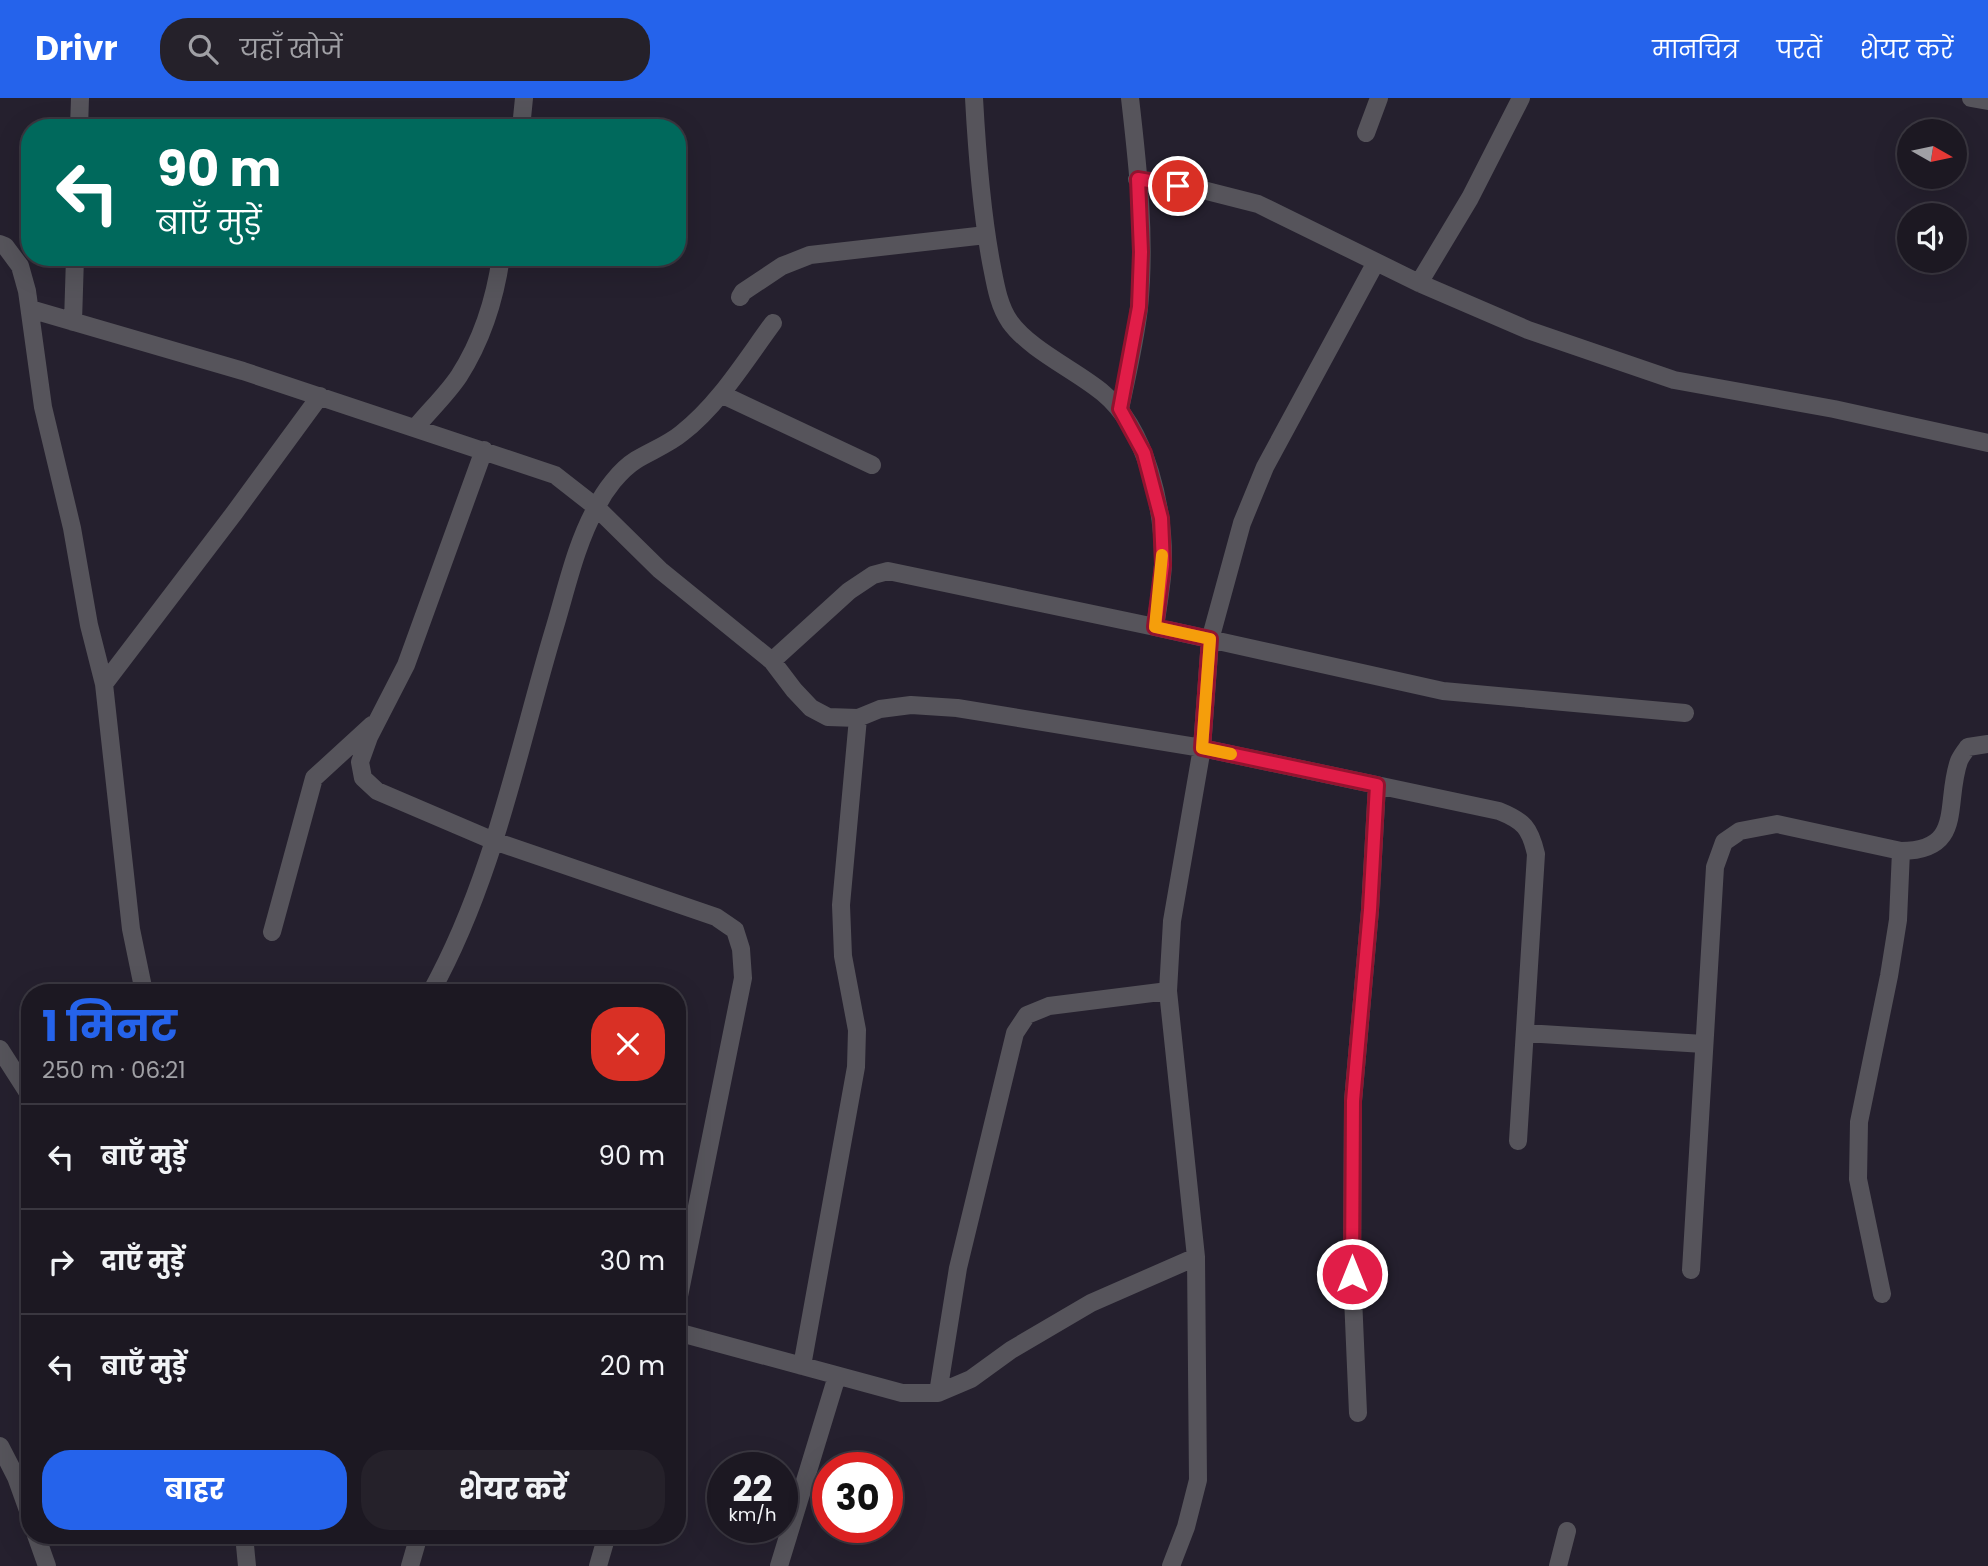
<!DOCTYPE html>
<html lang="hi">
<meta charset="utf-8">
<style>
:root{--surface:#1c1822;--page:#25212a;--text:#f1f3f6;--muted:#a0a0a5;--line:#3a3740;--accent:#2563eb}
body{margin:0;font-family:Poppins,"Noto Sans Devanagari",sans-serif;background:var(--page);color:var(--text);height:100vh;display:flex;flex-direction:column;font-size:26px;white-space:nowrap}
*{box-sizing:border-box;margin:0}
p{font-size:23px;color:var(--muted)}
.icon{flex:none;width:38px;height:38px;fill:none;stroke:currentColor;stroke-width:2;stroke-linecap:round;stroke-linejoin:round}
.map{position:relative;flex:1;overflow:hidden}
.drawer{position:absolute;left:21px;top:886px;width:665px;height:560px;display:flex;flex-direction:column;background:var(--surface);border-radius:28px;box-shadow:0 7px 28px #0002,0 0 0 2px var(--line)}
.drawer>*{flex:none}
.guide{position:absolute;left:21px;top:21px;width:665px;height:147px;border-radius:28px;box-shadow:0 7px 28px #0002,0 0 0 2px var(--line);background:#00695c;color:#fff;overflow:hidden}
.needle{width:46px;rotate:99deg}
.tools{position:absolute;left:1897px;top:21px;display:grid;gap:14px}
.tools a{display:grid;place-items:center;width:70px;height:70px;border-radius:50%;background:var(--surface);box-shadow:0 7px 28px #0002,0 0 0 2px var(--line);font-size:35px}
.speed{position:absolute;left:707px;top:1354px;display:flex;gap:14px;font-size:35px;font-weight:700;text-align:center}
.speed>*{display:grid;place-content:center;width:91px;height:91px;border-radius:50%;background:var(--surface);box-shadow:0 7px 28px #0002,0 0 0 2px var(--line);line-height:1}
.speed small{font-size:18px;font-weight:400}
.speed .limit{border:10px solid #d22;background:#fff;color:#111}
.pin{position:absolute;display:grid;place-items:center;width:60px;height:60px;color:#fff;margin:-30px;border:4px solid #fff;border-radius:50%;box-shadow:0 2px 7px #0007}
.me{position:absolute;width:77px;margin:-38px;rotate:0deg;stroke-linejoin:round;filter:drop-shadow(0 0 5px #0008)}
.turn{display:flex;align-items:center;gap:24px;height:147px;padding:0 21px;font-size:32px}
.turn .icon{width:91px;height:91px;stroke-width:2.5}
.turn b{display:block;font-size:49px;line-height:60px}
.round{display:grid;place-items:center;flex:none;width:74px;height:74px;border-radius:28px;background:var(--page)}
.summary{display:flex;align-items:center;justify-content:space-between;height:119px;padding:0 21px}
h1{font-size:42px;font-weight:700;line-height:52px;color:var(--accent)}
.button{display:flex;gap:14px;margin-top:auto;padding:14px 21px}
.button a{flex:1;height:80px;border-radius:28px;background:var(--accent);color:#fff;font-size:28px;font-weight:700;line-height:80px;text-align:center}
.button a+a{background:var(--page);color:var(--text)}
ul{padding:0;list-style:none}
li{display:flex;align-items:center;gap:21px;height:105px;padding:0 21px;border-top:2px solid var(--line)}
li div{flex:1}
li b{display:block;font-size:26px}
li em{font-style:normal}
header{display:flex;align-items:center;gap:42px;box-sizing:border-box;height:98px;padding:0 35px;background:var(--accent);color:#fff}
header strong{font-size:33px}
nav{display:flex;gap:38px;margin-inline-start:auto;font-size:24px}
.search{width:490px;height:63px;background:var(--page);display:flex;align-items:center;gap:18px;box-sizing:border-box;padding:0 24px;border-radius:28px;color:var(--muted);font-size:26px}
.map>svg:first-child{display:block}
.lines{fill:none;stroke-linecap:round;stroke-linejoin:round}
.street{stroke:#56545b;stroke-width:18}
.route-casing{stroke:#92132f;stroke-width:18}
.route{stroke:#e11d48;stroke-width:12}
.slow{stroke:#f59e0b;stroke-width:12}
</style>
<header>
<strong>Drivr</strong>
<div class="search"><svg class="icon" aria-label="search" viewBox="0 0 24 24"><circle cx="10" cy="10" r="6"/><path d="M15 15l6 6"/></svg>यहाँ खोजें</div>
<nav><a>मानचित्र</a><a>परतें</a><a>शेयर करें</a></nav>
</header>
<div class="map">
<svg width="1988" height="1468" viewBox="0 0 1988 1468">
<rect width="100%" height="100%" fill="#25202e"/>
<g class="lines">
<path class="street" d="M974,0C977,55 981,110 991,164C995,184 998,207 1010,224C1030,252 1077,273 1103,295C1147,331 1164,411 1163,466C1162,487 1158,508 1155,529
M1971,0L1988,3
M79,30L80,0
M521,30L524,0
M1366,35L1379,0
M1137,81L1199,91L1258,106L1419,185L1528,232L1674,282L1834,311L1988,345
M0,146L5,148L20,168L27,193L43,309L72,430L89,527L104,586L131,831L144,894
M1419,185L1470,100L1521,0
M740,199L743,194L782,168L810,157L986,137
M30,211L243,273L555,377L596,409L660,472L772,563L794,592L811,610L828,619L858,620L880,611L911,607L957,610L1202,650L1499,713C1524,723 1530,730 1536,756L1518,1043
M73,224L75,159
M721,296L872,367
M1120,311C1127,278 1135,244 1139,210C1146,141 1138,69 1130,0
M416,329C430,312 447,296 459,278C482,242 495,201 501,159
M484,352L406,567L369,639L360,664L363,680L377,693L494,743L716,819L735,832L741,851L743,880L677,1208
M772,563L849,493L873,477L888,473L1155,529L1443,593L1685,615
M104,586L235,414L320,298
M272,834L314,680L372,627
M431,894C493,782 517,656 553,535C566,493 575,448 596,410C604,393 620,372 636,362C651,353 669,346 682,335C719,306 745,263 773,225
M1525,935L1704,946
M0,951L30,998
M1691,1172L1715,769L1724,744L1740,733L1777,726L1901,753C1965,753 1944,705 1959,663C1961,658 1965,653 1968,649L1988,646
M1882,1196L1858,1081L1859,1024L1889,878L1898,822L1901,753
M677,1234L902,1295H938L971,1281L1011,1252L1091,1205L1196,1159
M802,1268L856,969L857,932L843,858L841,807L858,620
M938,1295L958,1170L1015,935L1027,917L1049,908L1168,893
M1358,1315L1352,1176L1353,1003L1370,812L1377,687
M0,1348L16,1379L30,1418
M36,1437L47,1468
M244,1437L247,1468
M410,1468L419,1437
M598,1468L607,1437
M779,1468L837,1278
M1171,1468L1186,1429L1198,1382L1196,1159L1168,893L1172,823L1202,650L1210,542L1242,425L1265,369L1376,164
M1558,1468L1567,1433"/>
</g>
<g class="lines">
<defs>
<path id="route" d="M1178,88L1138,81L1141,154L1139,209L1120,311L1144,355L1161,420L1163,467L1155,529L1210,541L1202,650L1377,687L1370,812L1353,1003L1352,1176"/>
</defs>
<use href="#route" class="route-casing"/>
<use href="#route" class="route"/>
<path class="slow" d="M1162,457L1155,529L1210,541L1202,650L1231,656"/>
</g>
</svg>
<div class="tools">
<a><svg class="needle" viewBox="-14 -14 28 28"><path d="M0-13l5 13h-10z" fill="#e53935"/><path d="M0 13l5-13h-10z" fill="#a0a0a5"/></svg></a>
<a><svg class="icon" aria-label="sound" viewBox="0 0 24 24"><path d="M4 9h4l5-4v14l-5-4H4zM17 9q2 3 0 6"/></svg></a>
</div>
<div class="speed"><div>22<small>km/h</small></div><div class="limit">30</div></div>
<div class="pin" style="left:1178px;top:88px;background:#d93025"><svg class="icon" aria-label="arrive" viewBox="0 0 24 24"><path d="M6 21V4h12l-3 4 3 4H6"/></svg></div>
<svg class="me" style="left:1352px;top:1176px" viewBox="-20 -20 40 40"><circle r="17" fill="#e11d48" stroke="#fff" stroke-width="3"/><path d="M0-11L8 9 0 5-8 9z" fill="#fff"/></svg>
<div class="guide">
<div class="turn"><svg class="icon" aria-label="left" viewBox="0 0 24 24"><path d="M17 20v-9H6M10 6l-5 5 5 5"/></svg><div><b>90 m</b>बाएँ मुड़ें</div></div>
</div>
<section class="drawer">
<div class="summary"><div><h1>1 मिनट</h1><p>250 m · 06:21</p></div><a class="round" style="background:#d93025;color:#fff"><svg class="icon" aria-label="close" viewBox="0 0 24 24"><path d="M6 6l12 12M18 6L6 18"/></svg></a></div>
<ul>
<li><svg class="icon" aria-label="left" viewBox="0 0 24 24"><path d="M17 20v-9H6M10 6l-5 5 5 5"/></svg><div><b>बाएँ मुड़ें</b></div><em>90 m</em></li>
<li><svg class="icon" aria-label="right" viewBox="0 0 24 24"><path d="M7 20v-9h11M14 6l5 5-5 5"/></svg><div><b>दाएँ मुड़ें</b></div><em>30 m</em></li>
<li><svg class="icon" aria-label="left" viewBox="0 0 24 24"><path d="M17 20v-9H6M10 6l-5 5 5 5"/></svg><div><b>बाएँ मुड़ें</b></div><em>20 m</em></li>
</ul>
<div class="button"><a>बाहर</a><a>शेयर करें</a></div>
</section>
</div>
